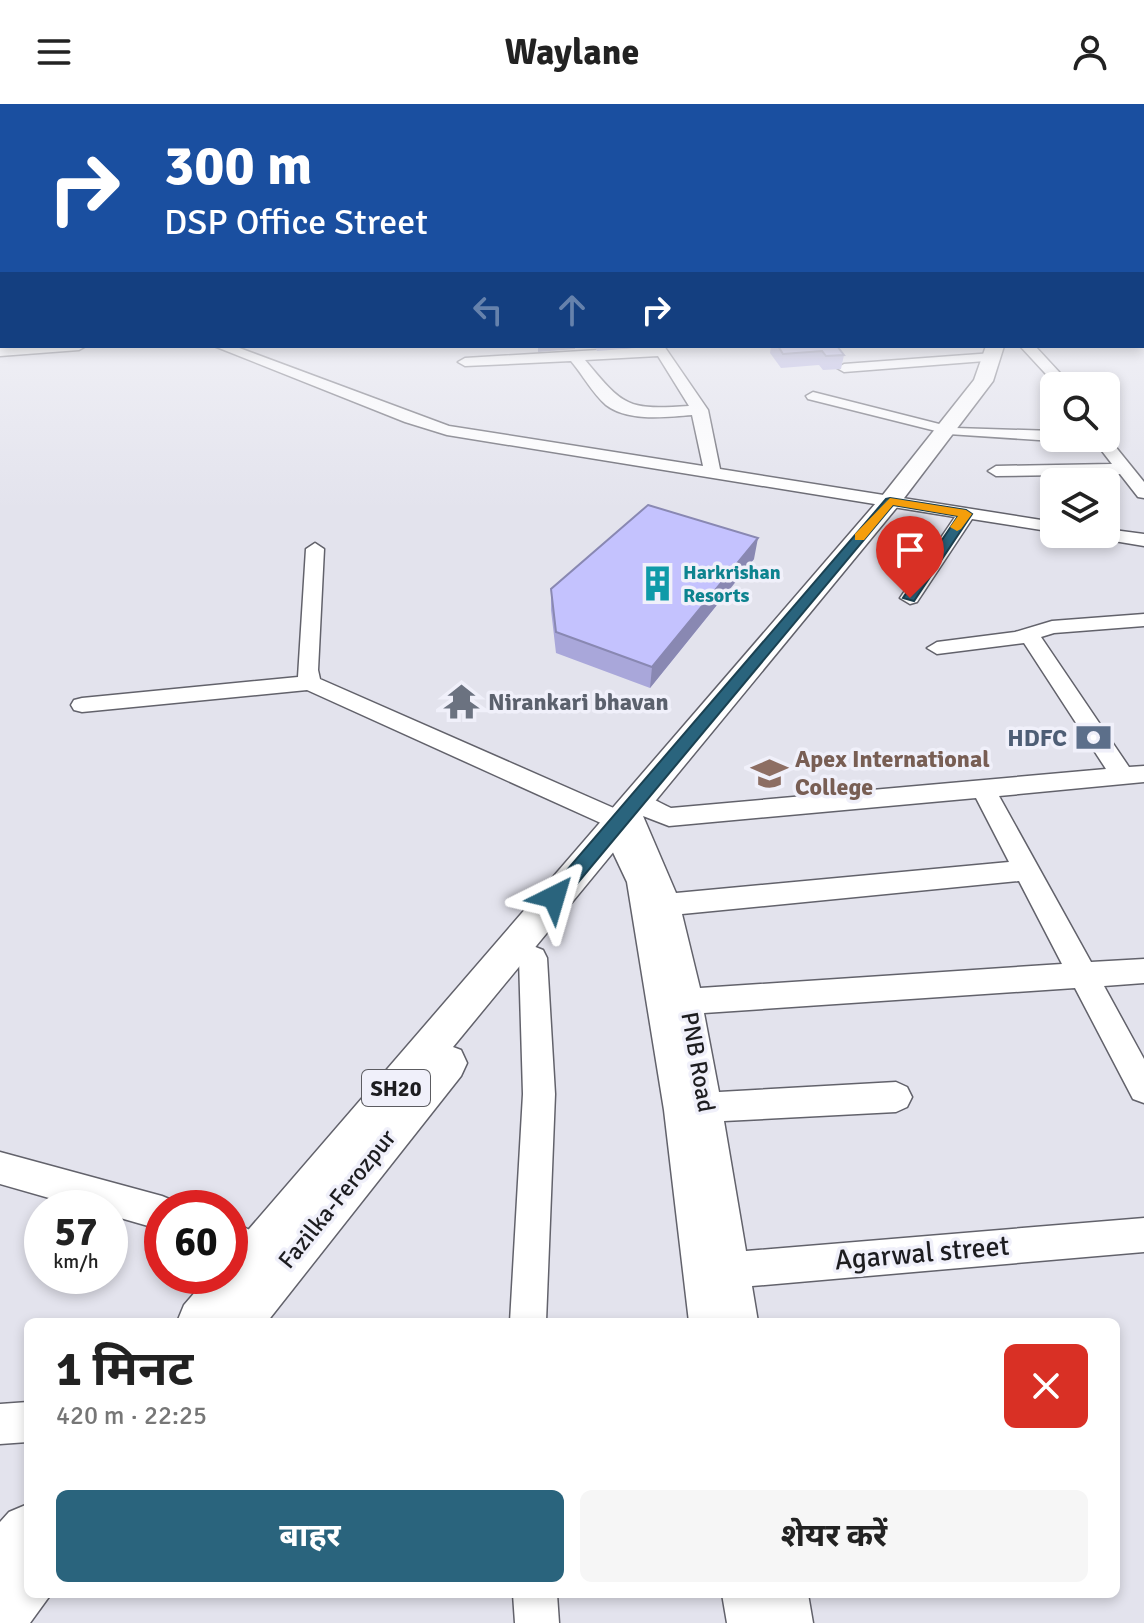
<!DOCTYPE html>
<html lang="hi">
<meta charset="utf-8">
<style>
:root{--surface:#fff;--page:#f6f6f6;--text:#222;--muted:#767676;--accent:#2a647d}
body{margin:0;font-family:Signika,"Noto Sans Devanagari",sans-serif;background:var(--page);color:var(--text);height:100vh;display:flex;flex-direction:column;font-size:30px;white-space:nowrap}
*{box-sizing:border-box;margin:0}
p{font-size:26px;color:var(--muted)}
.icon{flex:none;width:44px;height:44px;fill:none;stroke:currentColor;stroke-width:2;stroke-linecap:round;stroke-linejoin:round}
.map{position:relative;flex:1;overflow:hidden}
.sheet{position:absolute;left:24px;top:1214px;width:1096px;height:280px;display:flex;flex-direction:column;background:var(--surface);border-radius:12px;box-shadow:0 4px 12px #0003}
.sheet>*{flex:none}
.guide{position:absolute;left:0px;top:0px;width:1144px;height:244px;box-shadow:0 4px 12px #0003;background:#1a4fa0;color:#fff;overflow:hidden}
.controls{position:absolute;left:1040px;top:268px;display:grid;gap:16px}
.controls a{display:grid;place-items:center;width:80px;height:80px;border-radius:12px;background:var(--surface);box-shadow:0 4px 12px #0003;font-size:40px}
.speed{position:absolute;left:24px;top:1086px;display:flex;gap:16px;font-size:40px;font-weight:700;text-align:center}
.speed>*{display:grid;place-content:center;width:104px;height:104px;border-radius:50%;background:var(--surface);box-shadow:0 4px 12px #0003;line-height:1}
.speed small{font-size:20px;font-weight:400}
.speed .limit{border:12px solid #d22;background:#fff;color:#111}
.pin{position:absolute;display:grid;place-items:center;width:68px;height:68px;color:#fff;margin:-82px -34px;border-radius:50% 50% 50% 0;rotate:-45deg;box-shadow:0 0 8px #0007}
.pin .icon{rotate:45deg}
.me{position:absolute;width:88px;margin:-44px;rotate:40deg;stroke-linejoin:round;filter:drop-shadow(0 0 6px #0008)}
.turn{display:flex;align-items:center;gap:28px;height:168px;padding:0 32px;font-size:36px}
.turn .icon{width:104px;height:104px;stroke-width:2.5}
.turn b{display:block;font-size:56px;line-height:68px}
.lanes{display:flex;align-items:center;height:76px;padding:0 32px;background:#0003;justify-content:center;gap:40px;direction:ltr}
.lanes .off{opacity:.35}
.round{display:grid;place-items:center;flex:none;width:84px;height:84px;border-radius:12px;background:var(--page)}
.headline{display:flex;align-items:center;justify-content:space-between;height:136px;padding:0 32px}
h1{font-size:48px;font-weight:700;line-height:60px}
.action{display:flex;gap:16px;margin-top:auto;padding:16px 32px}
.action a{flex:1;height:92px;border-radius:12px;background:var(--accent);color:#fff;font-size:32px;font-weight:700;line-height:92px;text-align:center}
.action a+a{background:var(--page);color:var(--text)}
header{display:flex;justify-content:space-between;align-items:center;height:104px;padding:0 32px;background:var(--surface);font-size:36px;font-weight:700}
.map>svg:first-child{display:block}
.lines{fill:none;stroke-linecap:round;stroke-linejoin:round}
.minor-casing{stroke:#62626b;stroke-width:3}
.major-casing{stroke:#62626b;stroke-width:3}
.minor{fill:#fff;fill-rule:evenodd}
.major{fill:#fff;fill-rule:evenodd}
.wall{fill:#a9a7da}
.shaded-wall{fill:#8988b2}
.building{fill:#c4c2fe;stroke:#8988b2;stroke-width:2}
.route{fill:#2a647d;stroke:#1b4151;stroke-width:2}
.slow{fill:#f59e0b}
.labels{text-anchor:middle;dominant-baseline:central;stroke-width:7;stroke-linejoin:round;paint-order:stroke}
.far-culture-label{font-size:20px;font-weight:bold;fill:#0d838f;stroke:#f0f0fa;text-anchor:start}
.shield{fill:#f0f0fa;stroke:#5c5c61;stroke-width:2}
.shield-label{font-size:22px;font-weight:bold;fill:#1d1d20}
.worship-label{font-size:24px;font-weight:bold;fill:#5b616d;stroke:#f0f0fa;text-anchor:start}
.service-label{font-size:24px;font-weight:bold;fill:#4e5e75;stroke:#f0f0fa;text-anchor:end}
.education-label{font-size:24px;font-weight:bold;fill:#785e54;stroke:#f0f0fa;text-anchor:start}
.street-label{font-size:24px;fill:#1d1d20;stroke:#f0f0fa}
.near-street-label{font-size:28px;fill:#1d1d20;stroke:#f0f0fa}
</style>
<header><svg class="icon" aria-label="menu" viewBox="0 0 24 24"><path d="M4 6h16M4 12h16M4 18h16"/></svg>Waylane<svg class="icon" aria-label="person" viewBox="0 0 24 24"><circle cx="12" cy="8" r="4"/><path d="M4 21q1-7 8-7t8 7"/></svg></header>
<div class="map">
<svg width="1144" height="1519" viewBox="0 0 1144 1519">
<rect width="100%" height="100%" fill="#e3e3ed"/>
<g class="lines">
<defs>
<path id="minor" d="M24,242H86L79,246L0,252V244Z
M214,242H234L449,322L703,362L692,311C667,313 628,318 606,301C592,289 583,271 571,257L465,262L458,258L465,254L664,242L708,306L720,365L1054,418V428L972,415L917,498L910,500L900,494L955,413L447,331L405,318ZM658,252L689,302C627,306 624,303 585,256Z
M1020,242H1035L1072,282H1057Z
M993,249L1000,253L998,256L844,268L837,264L844,260Z
M813,288L955,324L1054,327V334H1061L1054,337L948,330L808,295L806,292Z
M1106,331L1144,378V394L1138,393L1120,370L996,372L988,367L996,362L1112,360L1092,334H1106Z
M1106,425L1144,430V442L1102,435L1093,430H1106Z
M315,439L324,445L318,566L320,575L616,705C635,681 645,692 671,704L1106,665L1024,539L937,550L927,544L937,538L1015,528L1052,517L1144,510V522L1054,529L1041,533L1129,663L1144,662V678L999,692L1091,858L1144,855V879L1104,882L1144,955V999L1133,995L1075,884L704,909L719,988L896,978L907,983L912,993L907,1003L896,1008L724,1017L746,1147L1144,1114V1148L752,1182L758,1218H689L664,1006L627,778L601,723L603,720L307,586L82,608L74,606L71,601L74,596L82,594L298,573L306,445ZM976,694L1009,758L676,789L643,712L669,722ZM1019,777L1062,860L700,884L682,810Z
M533,842L543,846L547,854L555,990L546,1218H510L523,990L519,854L523,846Z
M0,1048L162,1092L174,1097L177,1104H162V1126L110,1111V1104H84L0,1080Z
M230,1116L271,1137L277,1149L271,1161L259,1167L230,1152Z
M28,1298V1338L0,1340V1300Z
M513,1490H557L559,1519H515Z
M722,1490H808L813,1519H727Z"/>
<path id="major" d="M986,242H1004L993,277L898,402L453,943L461,946L467,959L461,972L267,1218H177L184,1201L209,1172H230V1147L882,392L974,276Z
M28,1400V1490H51L30,1519H0V1418L9,1408Z"/>
</defs>
<use href="#minor" class="minor-casing"/>
<use href="#major" class="major-casing"/>
<use href="#minor" class="minor"/>
<use href="#major" class="major"/>
</g>
<path class="wall" d="M594,242H635V244L597,247Z
M771,242H837L844,251L841,265L823,266L819,261L781,264L770,249Z
M754,455L650,584L556,549L551,506V485Z"/>
<path class="shaded-wall" d="M538,242H575V245L538,248Z
M758,434L754,455L650,584L652,563Z"/>
<path class="building" d="M778,242H837L844,251L826,252L822,247L783,250Z
M648,401L758,434L652,563L556,528L551,485Z"/>
<linearGradient id="sky" x2="0" y2="1"><stop stop-color="#8abef0"/><stop offset="0.48" stop-color="#f2f2f7"/><stop offset="1" stop-color="#f2f2f7" stop-opacity="0"/></linearGradient>
<rect width="1144" height="406" fill="url(#sky)"/>
<path class="route" d="M890,394L966,406L972,410L914,497L903,494L958,412L893,401L561,799H548L545,793L548,788L886,395Z"/>
<path class="slow" d="M890,394L966,406L972,410L961,425L957,427L950,423L958,412L893,401L864,436H855V430Z"/>
<defs>
<symbol id="building-bare" viewBox="-9 -9 18 18"><path d="M-4-6H4V6H1V3H-1V6H-4ZM-2.5-4.3h1.7v1.8h-1.7ZM.8-4.3h1.7v1.8H.8ZM-2.5-1h1.7V.8h-1.7ZM.8-1h1.7V.8H.8Z" fill="#0f9aa8" stroke="#f0f0fa" stroke-width="2.5" paint-order="stroke"/></symbol>
<symbol id="temple-bare" viewBox="-9 -9 18 18"><path d="M0-6L5-2H3V0L6.5 2.5H4V6H1.5V3h-3V6H-4V2.5H-6.5L-3 0V-2H-5Z" fill="#6b7280" stroke="#f0f0fa" stroke-width="2.5" paint-order="stroke"/></symbol>
<symbol id="bank-bare" viewBox="-9 -9 18 18"><path d="M-6-4H6V4H-6ZM0-2.3a2.3 2.3 0 1 0 0 4.6a2.3 2.3 0 1 0 0-4.6Z" fill="#5c6f8a" stroke="#f0f0fa" stroke-width="2.5" paint-order="stroke"/></symbol>
<symbol id="university-bare" viewBox="-9 -9 18 18"><path d="M0-5L7-2L0 1L-7-2ZM-4 1L0 2.5L4 1V4Q0 6-4 4Z" fill="#8d6e63" stroke="#f0f0fa" stroke-width="2.5" paint-order="stroke"/></symbol>
</defs>
<g fill-rule="evenodd">
<use href="#building-bare" x="632" y="454" width="51" height="51"/>
<use href="#temple-bare" x="436" y="572" width="51" height="51"/>
<use href="#bank-bare" x="1068" y="608" width="51" height="51"/>
<use href="#university-bare" x="744" y="644" width="51" height="51"/>
</g>
<g class="labels">
<g class="far-culture-label">
<text x="683" y="468">Harkrishan<tspan x="683" dy="23">Resorts</tspan></text>
</g>
<rect class="shield" x="362" y="966" width="68" height="36" rx="6"/>
<g class="shield-label">
<text x="396" y="984">SH20</text>
</g>
<g class="worship-label">
<text x="488" y="598">Nirankari bhavan</text>
</g>
<g class="service-label">
<text x="1067" y="634">HDFC</text>
</g>
<g class="education-label">
<text x="795" y="655">Apex International<tspan x="795" dy="28">College</tspan></text>
</g>
<g class="street-label">
<text transform="translate(698 958) rotate(80)">PNB Road</text>
<text transform="translate(337 1095) rotate(-51)">Fazilka-Ferozpur</text>
</g>
<g class="near-street-label">
<text transform="translate(922 1149) rotate(-5)">Agarwal street</text>
</g>
</g>
</svg>
<div class="controls">
<a><svg class="icon" aria-label="search" viewBox="0 0 24 24"><circle cx="10" cy="10" r="6"/><path d="M15 15l6 6"/></svg></a>
<a><svg class="icon" aria-label="layers" viewBox="0 0 24 24"><path d="M12 4l9 5-9 5-9-5zM3 14l9 5 9-5"/></svg></a>
</div>
<div class="speed"><div>57<small>km/h</small></div><div class="limit">60</div></div>
<div class="pin" style="left:910px;top:494px;background:#d93025"><svg class="icon" aria-label="arrive" viewBox="0 0 24 24"><path d="M6 21V4h12l-3 4 3 4H6"/></svg></div>
<svg class="me" style="left:554px;top:793px" viewBox="-20 -20 40 40"><path d="M0-17L14 15 0 8-14 15z" fill="#2a647d" stroke="#fff" stroke-width="4"/></svg>
<div class="guide">
<div class="turn"><svg class="icon" aria-label="right" viewBox="0 0 24 24"><path d="M7 20v-9h11M14 6l5 5-5 5"/></svg><div><b>300 m</b>DSP Office Street</div></div>
<div class="lanes"><svg class="icon off" aria-label="left" viewBox="0 0 24 24"><path d="M17 20v-9H6M10 6l-5 5 5 5"/></svg><svg class="icon off" aria-label="ahead" viewBox="0 0 24 24"><path d="M12 20V5M6 11l6-6 6 6"/></svg><svg class="icon" aria-label="right" viewBox="0 0 24 24"><path d="M7 20v-9h11M14 6l5 5-5 5"/></svg></div>
</div>
<section class="sheet">
<div class="headline"><div><h1>1 मिनट</h1><p>420 m · 22:25</p></div><a class="round" style="background:#d93025;color:#fff"><svg class="icon" aria-label="close" viewBox="0 0 24 24"><path d="M6 6l12 12M18 6L6 18"/></svg></a></div>
<div class="action"><a>बाहर</a><a>शेयर करें</a></div>
</section>
</div>
